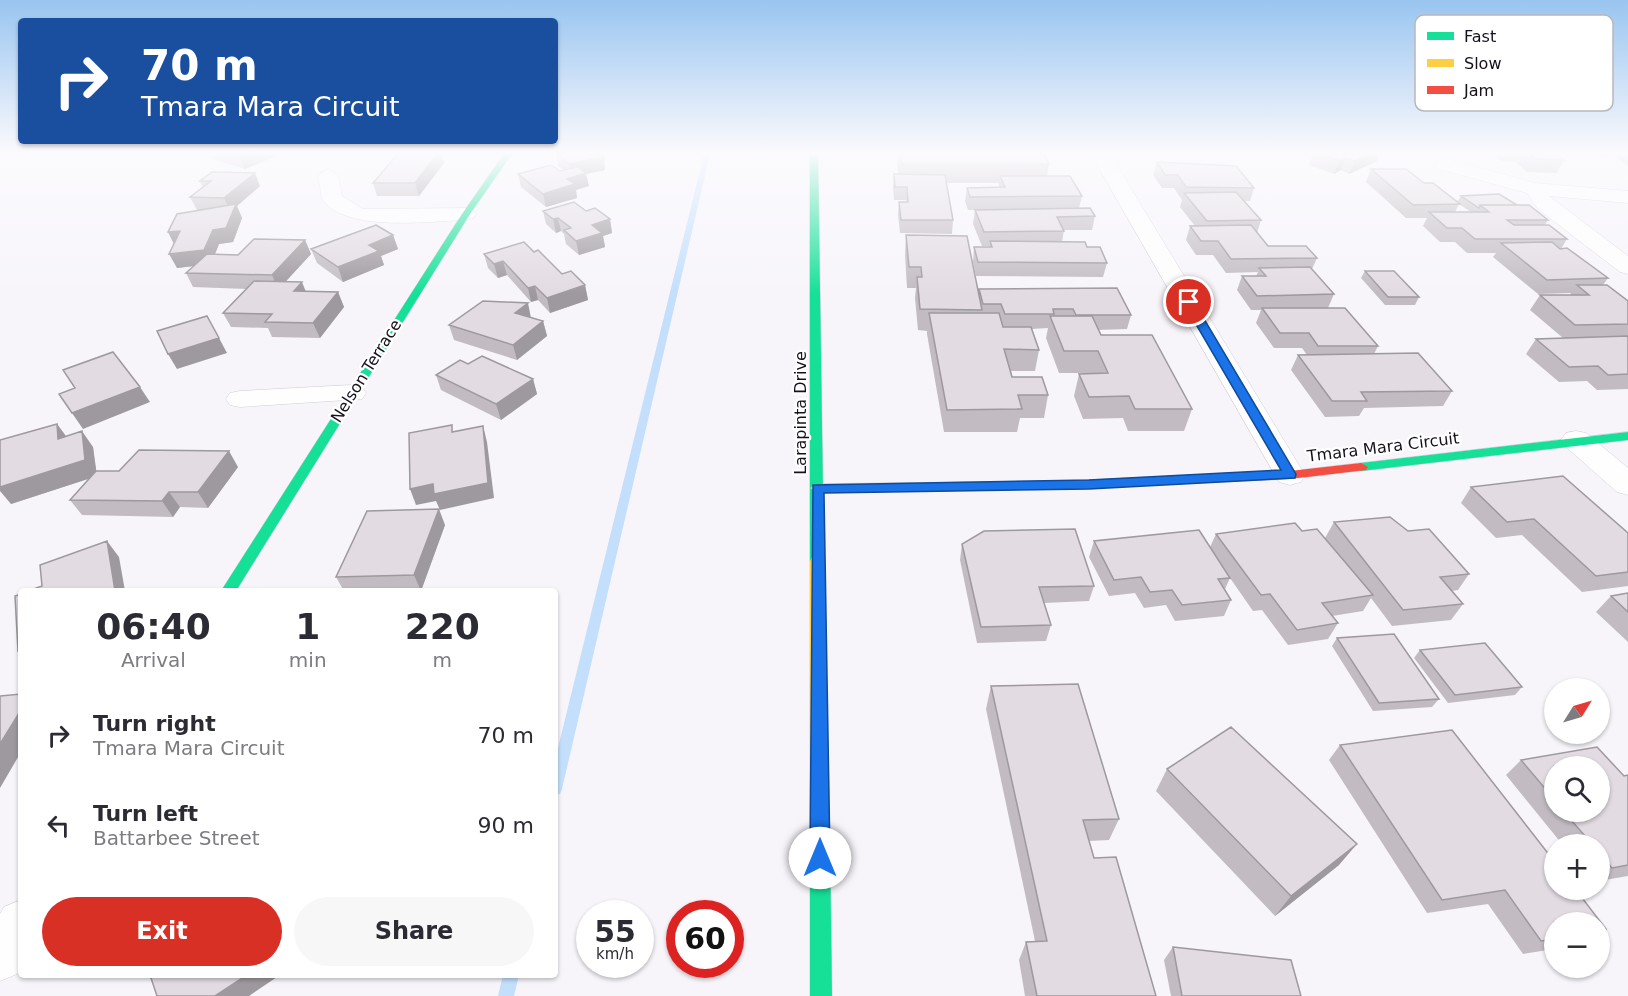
<!DOCTYPE html>
<meta charset="utf-8">
<style>
:root{--surface:#fff;--page:#f7f7f7;--text:#2b2b33;--muted:#7c7c81;--accent:#d93025}
body{margin:0;font-family:"DejaVu Sans",sans-serif;background:var(--page);color:var(--text);height:100vh;display:flex;flex-direction:column;font-size:22px;white-space:nowrap}
*{box-sizing:border-box;margin:0}
p{font-size:20px;color:var(--muted)}
.icon{flex:none;width:33px;height:33px;fill:none;stroke:currentColor;stroke-width:2;stroke-linecap:round;stroke-linejoin:round}
.map{position:relative;flex:1;overflow:hidden}
.drawer{position:absolute;left:18px;top:588px;width:540px;height:390px;display:flex;flex-direction:column;background:var(--surface);border-radius:6px;box-shadow:0 2px 4px #0004}
.drawer>*{flex:none}
.guide{position:absolute;left:18px;top:18px;width:540px;height:126px;border-radius:6px;box-shadow:0 2px 4px #0004;background:#1a4fa0;color:#fff;overflow:hidden}
.needle{width:39px;rotate:53deg}
.tools{position:absolute;left:1544px;top:678px;display:grid;gap:12px}
.tools a{display:grid;place-items:center;width:66px;height:66px;border-radius:50%;background:var(--surface);box-shadow:0 2px 4px #0004;font-size:30px}
.speed{position:absolute;left:576px;top:900px;display:flex;gap:12px;font-size:30px;font-weight:700;text-align:center}
.speed>*{display:grid;place-content:center;width:78px;height:78px;border-radius:50%;background:var(--surface);box-shadow:0 2px 4px #0004;line-height:1}
.speed small{font-size:15px;font-weight:400}
.speed .limit{border:9px solid #d22;background:#fff;color:#111}
.pin{position:absolute;display:grid;place-items:center;width:51px;height:51px;color:#fff;margin:-26px;border:3px solid #fff;border-radius:50%;box-shadow:0 2px 6px #0007}
.me{position:absolute;width:66px;margin:-33px;rotate:0deg;stroke-linejoin:round;filter:drop-shadow(0 0 4px #0008)}
.turn{display:flex;align-items:center;gap:21px;height:126px;padding:0 24px;font-size:27px}
.turn .icon{width:78px;height:78px;stroke-width:2.5}
.turn b{display:block;font-size:42px;line-height:51px}
.eta{display:flex;justify-content:space-evenly;align-items:center;height:102px;text-align:center}
.eta b{font-size:36px;font-weight:700;line-height:42px}
.cta{display:flex;gap:12px;margin-top:auto;padding:12px 24px}
.cta a{flex:1;height:69px;border-radius:36px;background:var(--accent);color:#fff;font-size:24px;font-weight:700;line-height:69px;text-align:center}
.cta a+a{background:var(--page);color:var(--text)}
ul{padding:0;list-style:none}
li{display:flex;align-items:center;gap:18px;height:90px;padding:0 24px}
li div{flex:1}
li b{display:block;font-size:22px}
li em{font-style:normal}
.map>svg:first-child{display:block}
.lines{fill:none;stroke-linecap:round;stroke-linejoin:round}
.stream{fill:#c3dffb;fill-rule:evenodd}
.street-casing{stroke:#d3d0d9;stroke-width:1}
.fast-casing{stroke:#d3d0d9;stroke-width:1}
.slow-casing{stroke:#d3d0d9;stroke-width:1}
.jam-casing{stroke:#d3d0d9;stroke-width:1}
.street{fill:#fefefe;fill-rule:evenodd}
.fast{fill:#16e098;fill-rule:evenodd}
.slow{fill:#ffcf43;fill-rule:evenodd}
.jam{fill:#f24e42;fill-rule:evenodd}
.wall{fill:#c2bcc2;fill-rule:evenodd}
.shaded-wall{fill:#9e999e}
.building{fill:#e2dbe2;stroke:#9e999e;stroke-width:1.5}
.route{fill:#1a73e8;stroke:#114b97;stroke-width:1.5}
.labels{text-anchor:middle;dominant-baseline:central;stroke-width:4.5;stroke-linejoin:round;paint-order:stroke}
.street-label{font-size:16px;fill:#15101c;stroke:#fff}
.key{fill:#fff;stroke:#b9b7bb;stroke-width:1.5}
.key-label{font-size:16px;fill:#15101c}
</style>
<div class="map">
<svg width="1628" height="996" viewBox="0 0 1628 996">
<rect width="100%" height="100%" fill="#f7f5fa"/>
<g class="lines">
<path class="stream" d="M704,154H710L562,789L560,794L555,795V760Z
M503,975H519L514,996H498Z"/>
<defs>
<path id="street" d="M1091,154H1110L1305,475L1301,482L1290,485L1279,482Z
M1443,158L1535,183L1628,191V203L1549,196L1628,256V274L1620,272L1538,209L1527,193L1436,168L1434,164Z
M328,169L338,175L342,196L363,209L466,208L473,210L476,214L473,218L466,220C428,221 346,233 322,199L318,175Z
M352,385L362,387L366,393L362,399L240,407L230,405L226,399L230,393L240,391Z
M1576,431L1586,433L1628,468V495L1617,492L1566,447L1561,440L1566,433Z
M21,900V968L17,974L0,981V914L4,907Z"/>
<path id="fast" d="M504,154H512L470,214L236,591H221L462,214Z
M810,154H818L824,561L822,565H812L810,561Z
M1628,432V440L1361,471L1354,467L1361,463Z
M820,839L827,841L830,848L832,996H810V848L813,841Z"/>
<path id="slow" d="M1063,481L1070,485L1068,488L817,492L810,488L817,484Z
M817,556L822,557L824,561L830,848L827,855L820,857L813,855L810,848V561L812,557Z"/>
<path id="jam" d="M1361,463L1368,467L1366,470L1290,479L1063,489L1056,485L1063,481L1290,471Z"/>
</defs>
<use href="#street" class="street-casing"/>
<use href="#fast" class="fast-casing"/>
<use href="#slow" class="slow-casing"/>
<use href="#jam" class="jam-casing"/>
<use href="#street" class="street"/>
<use href="#fast" class="fast"/>
<use href="#slow" class="slow"/>
<use href="#jam" class="jam"/>
</g>
<path class="wall" d="M209,154H281L245,169L212,159Z
M398,154H444L442,155L444,163L419,196H377L373,183Z
M556,154H604L605,161H604L605,170L586,174L589,186L576,190L577,198L546,207L521,187L518,174L560,171L564,170L558,166Z
M898,154H1044L1049,164L1047,176L1082,196L1079,208L1095,216L1092,230H1064L1062,242L1087,247L1107,263L1103,277L976,276L973,262L974,247H990V246H982L973,224L975,210H968L965,201L967,188L999,187V183H946L953,220L952,234L900,233L898,215L899,202H906V200H894L893,187L894,174H899L897,165Z
M1313,154H1379L1377,161L1349,174L1341,170L1334,174L1309,165Z
M1493,154H1557L1564,160L1557,173L1527,172L1515,162L1501,161Z
M1572,154H1608L1606,157Z
M1613,154H1628V166L1613,155Z
M1157,162L1254,188L1250,201H1244L1261,220L1257,233L1268,246L1317,258L1312,269L1334,294L1328,308L1378,346L1374,354L1452,391L1443,406L1364,408L1359,416L1325,417L1291,370L1298,355H1307L1302,348H1274L1256,323L1261,310H1251L1237,290L1242,276H1256L1258,272L1226,273L1213,255H1196L1186,240L1190,226H1195L1180,207L1182,200L1174,188H1162L1153,175Z
M1371,169L1424,183L1457,202L1461,196L1517,205L1548,220L1545,225L1567,239L1561,249L1608,278L1603,285L1628,301V389L1597,390L1587,381L1559,382L1526,354L1536,339L1563,338L1530,310L1540,295H1570L1571,293L1538,294L1493,257L1496,253H1467L1455,242H1440L1423,226L1427,218H1406L1366,182ZM1459,204L1471,212H1455Z
M212,172L260,186L237,206L242,218L233,242L219,244L215,254L238,255L305,240L311,254L285,282L306,291L338,292L344,307L320,338L272,337L268,328L231,327L223,313L247,289L193,287L186,273L194,266L177,268L174,244L168,232L201,210H197L190,197L203,187L200,181Z
M543,211H586L610,219L612,233L603,236L605,247L579,255L566,244L564,234L561,231L556,233L546,224Z
M393,235L398,249L381,256L384,265L343,282L317,263L311,249Z
M906,235L978,293L979,289L1131,315L1127,329L1098,330L1101,335L1192,409L1184,431H1128L1123,418L1083,419L1074,396L1079,374L1093,373H1059L1046,338L1048,328L1032,329L1039,350L1035,371H1011L1012,377L1048,395L1044,418H1020L1017,432H944L927,334V331L918,330L915,298L916,288H907L905,255Z
M534,252L562,274L585,285L588,300L550,313L538,300L531,302L507,275L498,278L488,268L484,254Z
M1365,271L1419,297L1415,305H1385L1361,278Z
M531,317L543,321L547,336L517,360L454,340L449,325Z
M436,375L533,379L537,394L501,420L441,390Z
M57,424L66,436L93,447L96,471H119L238,467L208,508L180,507L173,517L82,515L70,500L88,479L11,504Z
M1471,487L1628,533V586L1582,592L1522,535L1496,538L1461,503Z
M1334,522L1408,531L1469,574L1458,590L1452,591L1463,604L1451,620L1392,626L1371,598L1363,611L1332,616L1338,623L1328,639L1288,645L1262,610L1253,611L1230,578L1225,589L1231,600L1224,616L1175,621L1166,605L1144,608L1135,593L1109,596L1089,557L1094,541L1210,547L1216,534L1302,531L1325,538Z
M445,525L421,591H344L336,577Z
M962,544L1094,586L1089,601L1044,603L1051,625L1046,641L977,643L960,560Z
M1628,593V642L1596,612L1611,596Z
M1337,638L1439,699L1432,707L1373,711L1332,646Z
M1420,650L1522,687L1515,695L1448,703L1414,658Z
M991,686L1119,819L1109,840L1089,841L1094,858L1156,996H1025L1019,960L1026,942L1035,941L986,709Z
M1452,730L1554,861V890H1576L1606,929L1599,934V922H1554V949L1523,954L1488,904L1427,913L1329,760L1340,745Z
M1521,760L1624,776L1628,775V876L1599,881V844H1562L1506,775ZM1554,766L1599,812H1554Z
M1167,769L1339,865L1275,916L1156,791Z
M1173,947L1301,996H1171L1164,960Z"/>
<path class="shaded-wall" d="M244,154H281L245,169L239,156Z
M419,154H444L442,155L444,163L419,196L415,183Z
M594,154H604L605,161H604L605,170L586,174L589,186L576,190L577,198L546,207L543,194L571,177L569,164Z
M1367,154H1379L1377,161L1349,174L1355,161Z
M1346,158L1341,170L1334,174L1339,161Z
M255,173L260,186L237,206L242,218L233,242L219,244L211,264L177,268L169,254L213,230L230,211L224,198Z
M558,218L561,231L556,233L553,219Z
M610,219L612,233L603,236L605,247L579,255L576,241L592,225Z
M180,231L175,246L168,232Z
M393,235L398,249L381,256L384,265L343,282L338,267L369,245Z
M305,240L311,254L278,290L272,275Z
M503,261L507,275L498,278L494,264Z
M302,282L308,297L294,291Z
M585,285L588,300L550,313L547,298Z
M535,286L538,300L531,302L528,288Z
M338,292L344,307L320,338L313,323Z
M528,303L531,318L515,313Z
M543,321L547,336L517,360L513,345Z
M219,338L227,353L177,369L168,354Z
M533,379L537,394L501,420L496,404Z
M140,387L150,402L83,429L72,413Z
M57,424L68,439H58Z
M483,426L487,442L494,498L440,510L436,501L416,505L410,489Z
M82,431L93,447L97,476L11,504L0,491V487Z
M229,451L238,467L208,508L198,492Z
M169,492L180,507L173,517L162,501Z
M439,509L445,525L421,591L414,575Z
M107,541L119,557L125,591H115Z
M21,710V752L0,788V744Z
M1357,844L1339,865L1275,916L1291,896Z
M247,975H280L249,996H215Z"/>
<path class="building" d="M232,154H244L239,156Z
M398,154H437L415,183H373Z
M557,154H599L603,157L569,164Z
M900,154H1044L1049,164H902Z
M1320,154H1368L1355,161L1346,158L1339,161Z
M1529,154H1557L1564,160L1535,159Z
M1157,162L1236,166L1254,188L1186,187L1178,175H1165Z
M551,165L560,171L577,167L586,173L567,179L575,184L543,194L518,174Z
M1371,169H1406L1424,183H1433L1460,204L1413,205Z
M212,172L255,173L224,198L190,197L211,181H200Z
M894,174L945,175L953,220H901L899,202H908L907,187H895Z
M1000,176H1070L1082,196L970,197L967,188L1005,187Z
M1236,192L1261,220L1207,221L1184,193Z
M1499,194L1517,205H1480L1479,208L1461,196Z
M574,202L586,211L595,208L610,219L592,225L602,233L576,241L564,230L571,228L558,218L553,219L543,211Z
M236,204L226,228L213,230L204,250L169,254L180,231L168,232L177,214Z
M1480,205H1529L1548,220H1507L1514,225H1549L1567,239H1475L1462,228H1447L1429,212H1489Z
M1090,208L1095,216L1057,217L1064,231L984,232L975,210Z
M376,225L393,235L369,245L379,251L338,267L311,249Z
M1251,225L1268,246H1306L1317,258L1231,259L1218,241H1201L1190,226Z
M906,235L967,236L982,310L920,309L917,277H922L921,267H909Z
M254,239L305,240L272,275L186,273L207,254L238,255Z
M990,241L1085,242L1087,247H1100L1107,263L978,262L974,247H992Z
M524,242L534,252L538,250L562,274L571,271L585,285L547,298L535,286L528,288L503,261L494,264L484,254Z
M1552,242L1560,249L1567,248L1608,278L1547,280L1501,243Z
M1310,267L1334,294L1257,296L1242,276H1266L1259,268Z
M1365,271H1394L1419,297H1388Z
M254,281L302,282L294,291L338,292L313,323L265,322L272,314L223,313Z
M1577,285H1607L1628,301V324L1575,325L1540,295H1589Z
M1117,288L1131,315H1076L1073,309H1053L1054,314H1005L1001,304H983L979,289Z
M483,301L528,303L515,313L543,321L513,345L449,325Z
M1262,308H1345L1378,346H1318L1309,333H1280Z
M929,313H999L1003,327H1031L1039,350L1004,349L1012,377H1042L1048,395H1018L1022,409L947,410Z
M207,316L219,338L168,354L157,331Z
M1050,316H1092L1101,335H1152L1192,409H1135L1129,396L1089,397L1079,374L1108,373L1098,351H1064Z
M1628,336V374L1608,375L1598,366L1569,367L1536,339Z
M113,352L140,387L72,413L59,394L75,388L63,370Z
M1418,353L1452,391L1361,392L1367,401H1332L1298,355Z
M482,356L533,379L496,404L436,375L460,360L468,364Z
M57,424L58,439L82,431L85,460L0,487V440Z
M452,425V432L483,426L488,483L434,494L433,484L410,489L409,433Z
M139,450L229,451L198,492H169L162,501L70,500L96,471H119Z
M1563,476L1628,533V572L1596,576L1534,519L1507,522L1471,487Z
M439,509L414,575L336,577L367,511Z
M1390,517L1408,531L1429,529L1469,574L1440,577L1463,604L1403,610L1334,522Z
M1295,523L1302,531L1317,529L1373,595L1322,603L1338,623L1297,630L1270,594L1261,595L1216,534Z
M1075,529L1094,586L1039,587L1051,625L981,627L962,544L984,531Z
M1199,530L1230,578L1218,579L1231,600L1182,605L1172,590L1150,592L1141,577L1114,580L1094,541Z
M107,541L115,591H28L42,586L40,565Z
M1628,593V612L1611,596Z
M21,594V649L18,651L15,596Z
M1394,634L1439,699L1379,703L1337,638Z
M1485,643L1522,687L1455,695L1420,650Z
M1078,684L1119,819L1083,820L1094,858L1116,857L1156,996H1037L1026,942L1047,941L991,686Z
M21,694V710L0,744V696Z
M1231,727L1357,844L1291,896L1167,769Z
M1452,730L1554,861V890H1576L1606,929L1599,931V922H1554V939L1541,941L1505,890L1442,900L1340,745Z
M1597,747L1624,776L1628,775V865L1612,868L1599,853V844H1592L1564,812H1599V766H1554V799L1521,760Z
M1173,947L1291,960L1301,996H1182Z
M150,975H247L215,996H157Z"/>
<linearGradient id="sky" x2="0" y2="1"><stop stop-color="#99c5f0"/><stop offset="0.52" stop-color="#fbfafd"/><stop offset="1" stop-color="#fbfafd" stop-opacity="0"/></linearGradient>
<rect width="1628" height="294" fill="url(#sky)"/>
<path class="route" d="M1189,299L1194,302L1296,474L1295,478L1089,489L824,493L830,858L827,864L820,867L813,864L810,858L813,485L1089,480L1281,470L1183,302Z"/>
<g class="labels">
<g class="street-label">
<text transform="translate(366 371) rotate(-58)">Nelson Terrace</text>
<text transform="translate(800 413) rotate(-90)">Larapinta Drive</text>
<text transform="translate(1383 447) rotate(-7)">Tmara Mara Circuit</text>
</g>
</g>
<rect x="1415" y="15" width="198" height="96" rx="9" class="key"/>
<rect x="1427" y="32" width="27" height="8" fill="#16e098"/>
<rect x="1427" y="59" width="27" height="8" fill="#ffcf43"/>
<rect x="1427" y="86" width="27" height="8" fill="#f24e42"/>
<g class="key-label">
<text x="1464" y="42">Fast</text>
<text x="1464" y="69">Slow</text>
<text x="1464" y="96">Jam</text>
</g>
</svg>
<div class="tools">
<a><svg class="needle" viewBox="-14 -14 28 28"><path d="M0-13l5 13h-10z" fill="#e53935"/><path d="M0 13l5-13h-10z" fill="#7c7c81"/></svg></a>
<a><svg class="icon" aria-label="search" viewBox="0 0 24 24"><circle cx="10" cy="10" r="6"/><path d="M15 15l6 6"/></svg></a>
<a>+</a>
<a>−</a>
</div>
<div class="speed"><div>55<small>km/h</small></div><div class="limit">60</div></div>
<div class="pin" style="left:1189px;top:302px;background:#d93025"><svg class="icon" aria-label="arrive" viewBox="0 0 24 24"><path d="M6 21V4h12l-3 4 3 4H6"/></svg></div>
<svg class="me" style="left:820px;top:858px" viewBox="-20 -20 40 40"><circle r="19" fill="#fff"/><path d="M0-13L10 11 0 6-10 11z" fill="#1a73e8"/></svg>
<div class="guide">
<div class="turn"><svg class="icon" aria-label="right" viewBox="0 0 24 24"><path d="M7 20v-9h11M14 6l5 5-5 5"/></svg><div><b>70 m</b>Tmara Mara Circuit</div></div>
</div>
<section class="drawer">
<div class="eta">
<div><b>06:40</b><p>Arrival</p></div>
<div><b>1</b><p>min</p></div>
<div><b>220</b><p>m</p></div>
</div>
<ul>
<li><svg class="icon" aria-label="right" viewBox="0 0 24 24"><path d="M7 20v-9h11M14 6l5 5-5 5"/></svg><div><b>Turn right</b><p>Tmara Mara Circuit</p></div><em>70 m</em></li>
<li><svg class="icon" aria-label="left" viewBox="0 0 24 24"><path d="M17 20v-9H6M10 6l-5 5 5 5"/></svg><div><b>Turn left</b><p>Battarbee Street</p></div><em>90 m</em></li>
</ul>
<div class="cta"><a>Exit</a><a>Share</a></div>
</section>
</div>
